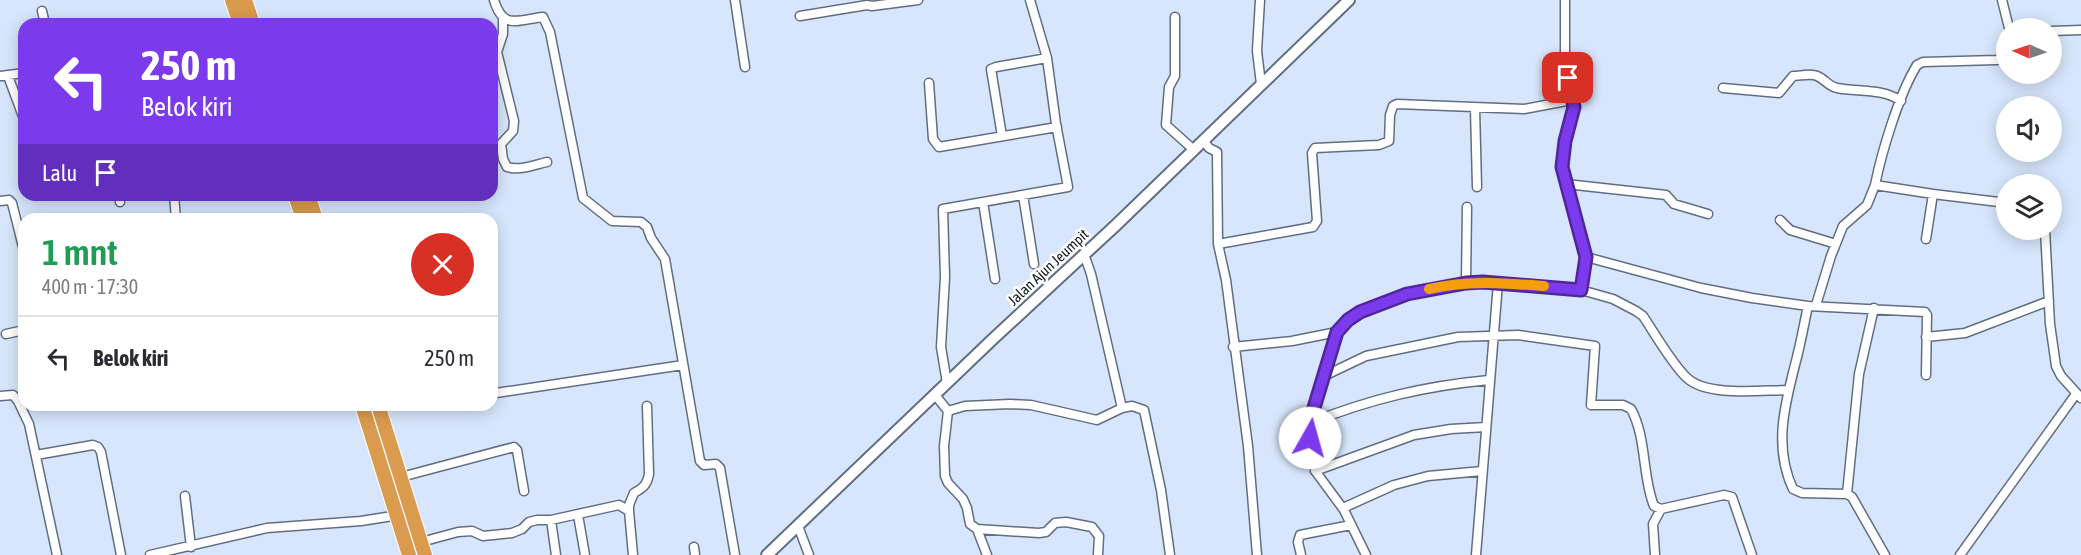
<!DOCTYPE html>
<html lang="id">
<meta charset="utf-8">
<style>
:root{--surface:#fff;--page:#f2f2f3;--text:#2b2b33;--muted:#7c7c81;--line:#e1e1e2}
body{margin:0;font-family:"Asap Condensed",sans-serif;background:var(--page);color:var(--text);height:100vh;display:flex;flex-direction:column;font-size:22px;white-space:nowrap}
*{box-sizing:border-box;margin:0}
p{font-size:20px;color:var(--muted)}
.icon{flex:none;width:33px;height:33px;fill:none;stroke:currentColor;stroke-width:2;stroke-linecap:round;stroke-linejoin:round}
.map{position:relative;flex:1;overflow:hidden}
.details{position:absolute;left:18px;top:213px;width:480px;height:198px;display:flex;flex-direction:column;background:var(--surface);border-radius:18px;box-shadow:0 3px 15px #0003}
.details>*{flex:none}
.guide{position:absolute;left:18px;top:18px;width:480px;height:183px;border-radius:18px;box-shadow:0 3px 15px #0003;background:#7c3aed;color:#fff;overflow:hidden}
.needle{width:39px;rotate:272deg}
.tools{position:absolute;left:1996px;top:18px;display:grid;gap:12px}
.tools a{display:grid;place-items:center;width:66px;height:66px;border-radius:50%;background:var(--surface);box-shadow:0 3px 15px #0003;font-size:30px}
.pin{position:absolute;display:grid;place-items:center;width:51px;height:51px;color:#fff;margin:-26px;border-radius:12px;box-shadow:0 3px 9px #0006}
.me{position:absolute;width:66px;margin:-33px;rotate:7deg;stroke-linejoin:round;filter:drop-shadow(0 0 4px #0008)}
.turn{display:flex;align-items:center;gap:21px;height:126px;padding:0 24px;font-size:27px}
.turn .icon{width:78px;height:78px;stroke-width:2.5}
.turn b{display:block;font-size:42px;line-height:51px}
.then{display:flex;align-items:center;height:57px;padding:0 24px;background:#0003;gap:12px;font-size:22px}
.round{display:grid;place-items:center;flex:none;width:63px;height:63px;border-radius:32px;background:var(--page)}
.summary{display:flex;align-items:center;justify-content:space-between;height:102px;padding:0 24px}
h1{font-size:36px;font-weight:600;line-height:45px;color:#1e9e55}
ul{padding:0;list-style:none}
li{display:flex;align-items:center;gap:18px;height:84px;padding:0 24px;border-top:2px solid var(--line)}
li div{flex:1}
li b{display:block;font-size:22px}
li em{font-style:normal}
.map>svg:first-child{display:block}
.lines{fill:none;stroke-linecap:round;stroke-linejoin:round}
.minor-casing{stroke:#616e81;stroke-width:11}
.tertiary-casing{stroke:#616e81;stroke-width:14}
.trunk-casing{stroke:#fff;stroke-width:16}
.minor{stroke:#fff;stroke-width:8}
.tertiary{stroke:#fff;stroke-width:10}
.trunk{stroke:#db9b4e;stroke-width:14}
.route-casing{stroke:#51269a;stroke-width:15}
.route{stroke:#7c3aed;stroke-width:10}
.slow{stroke:#f59e0b;stroke-width:10}
.labels{text-anchor:middle;dominant-baseline:central;stroke-width:5;stroke-linejoin:round;paint-order:stroke}
.street-label{font-size:15px;fill:#151b22;stroke:#fff}
</style>
<div class="map">
<svg width="2081" height="555" viewBox="0 0 2081 555">
<rect width="100%" height="100%" fill="#d7e6fc"/>
<g class="lines">
<defs>
<path id="minor" d="M494,0C503,30 517,20 543,17L550,32L583,198L612,221L641,222L647,227L651,238L665,259L700,461L704,465L716,464L720,468L735,555
M735,0L745,67
M1260,0L1257,51L1261,84
M1565,0V57L1574,107L1565,141L1562,167L1586,257L1581,290
M2002,0L2009,28
M42,11L45,24
M800,16L867,5L872,6L918,0
M1175,17V76L1169,87L1166,125L1194,150
M503,19V34L497,52L514,121L513,131L501,144L503,159L507,167C520,171 534,165 547,162
M2052,31L2081,30
M0,76L24,73
M8,76L24,119
M929,83L933,139L939,147L1057,127
M1723,88L1779,93L1793,76C1800,76 1811,73 1817,76C1825,79 1828,86 1837,88C1858,92 1882,88 1901,101
M1475,108L1477,187
M1002,136L991,69L996,67L1047,58
M1204,141L1209,148L1217,152L1218,244L1226,280L1248,446L1257,555
M1566,184L1666,195L1674,204L1708,214
M1875,185C1882,151 1899,94 1917,65L1923,62L1997,60L2002,57L2007,49
M50,195H62
M119,195L120,202
M174,195L176,219
M1023,195L1034,264
M0,201L9,200L12,203L24,251
M983,202L995,279
M1780,220L1790,230L1836,244
M2045,230L2050,324L2056,366L2061,376L2081,398
M1926,239L1933,194
M1218,244L1313,227L1317,221L1312,153L1315,148L1379,145L1389,141L1390,115L1393,106L1397,104L1524,109L1572,100
M1084,254L1091,274L1122,408L1132,406L1144,410L1161,490L1170,555
M1586,257L1701,288L1752,298L1808,306
M1466,283L1467,207
M1816,305L1831,256L1843,226L1867,205L1875,185L1933,194L2007,203
M6,334L24,330
M1926,337L1965,333L2049,301
M1233,347L1292,341L1337,332
M1324,376L1366,356L1458,337L1518,335L1595,346L1591,405H1623L1631,409C1647,438 1642,477 1654,506L1661,509L1724,495L1732,497L1752,555
M947,383L941,347L945,277L943,209L1068,187L1056,124L1047,58L1030,0
M496,393L683,365
M935,395L948,411L944,446L945,476L948,483L963,499L967,508L970,524L977,529L987,555
M0,396L13,395L18,401L29,424L57,555
M948,411L965,406L1010,404L1031,405L1097,420L1122,408
M1310,423C1370,399 1425,386 1489,380
M36,455L93,445L98,447L101,452L121,555
M1315,471L1414,435L1451,429L1486,427
M401,477L514,447L517,450L524,491
M1847,494L1859,374L1874,308
M185,496L191,547
M1343,508L1394,485L1428,476L1482,471
M629,511V505L634,493C643,488 647,485 649,474L647,406
M578,515L585,555
M551,520L556,555
M798,526L809,555
M977,529L1039,533L1046,532L1055,523L1066,522L1092,527L1099,536L1098,555
M421,542L458,532L472,531L483,536L512,533L522,529L529,522L537,520H551L619,505L629,511L633,555
M694,547L695,555
M150,555L267,528L361,521L399,515
M1301,555L1298,542L1300,535L1351,525
M1366,555L1344,510L1316,472L1310,451V425L1313,411L1337,332L1348,320L1360,312L1407,294L1466,283L1483,282L1581,290L1613,299L1636,311L1643,316C1655,334 1672,364 1687,378C1708,397 1760,390 1788,390
M1476,555L1498,283
M1655,555L1653,524L1661,509
M1885,555L1852,497L1847,494L1802,493L1793,489C1773,446 1785,404 1796,361C1801,342 1804,324 1808,306L1925,312L1927,315L1926,375
M1960,555L2076,394"/>
<path id="tertiary" d="M767,555L994,338L1115,226L1349,0"/>
<path id="trunk" d="M232,0L240,24
M245,0L253,24
M295,195L303,219
M308,195L316,219
M362,405L409,555
M378,405L425,555"/>
</defs>
<use href="#minor" class="minor-casing"/>
<use href="#tertiary" class="tertiary-casing"/>
<use href="#trunk" class="trunk-casing"/>
<use href="#minor" class="minor"/>
<use href="#tertiary" class="tertiary"/>
<use href="#trunk" class="trunk"/>
</g>
<g class="lines">
<defs>
<path id="route" d="M1310,438V425L1313,411L1337,332L1348,320L1360,312L1407,294L1466,283L1483,282L1581,290L1586,257L1562,167L1565,141L1574,107L1568,78"/>
</defs>
<use href="#route" class="route-casing"/>
<use href="#route" class="route"/>
<path class="slow" d="M1429,289C1469,280 1504,283 1544,286"/>
</g>
<g class="labels">
<g class="street-label">
<text transform="translate(1048 267) rotate(-43)">Jalan Ajun Jeumpit</text>
</g>
</g>
</svg>
<div class="tools">
<a><svg class="needle" viewBox="-14 -14 28 28"><path d="M0-13l5 13h-10z" fill="#e53935"/><path d="M0 13l5-13h-10z" fill="#7c7c81"/></svg></a>
<a><svg class="icon" aria-label="sound" viewBox="0 0 24 24"><path d="M4 9h4l5-4v14l-5-4H4zM17 9q2 3 0 6"/></svg></a>
<a><svg class="icon" aria-label="layers" viewBox="0 0 24 24"><path d="M12 4l9 5-9 5-9-5zM3 14l9 5 9-5"/></svg></a>
</div>
<div class="pin" style="left:1568px;top:78px;background:#d93025"><svg class="icon" aria-label="arrive" viewBox="0 0 24 24"><path d="M6 21V4h12l-3 4 3 4H6"/></svg></div>
<svg class="me" style="left:1310px;top:438px" viewBox="-20 -20 40 40"><circle r="19" fill="#fff"/><path d="M0-13L10 11 0 6-10 11z" fill="#7c3aed"/></svg>
<div class="guide">
<div class="turn"><svg class="icon" aria-label="left" viewBox="0 0 24 24"><path d="M17 20v-9H6M10 6l-5 5 5 5"/></svg><div><b>250 m</b>Belok kiri</div></div>
<div class="then">Lalu<svg class="icon" aria-label="arrive" viewBox="0 0 24 24"><path d="M6 21V4h12l-3 4 3 4H6"/></svg></div>
</div>
<section class="details">
<div class="summary"><div><h1>1 mnt</h1><p>400 m · 17:30</p></div><a class="round" style="background:#d93025;color:#fff"><svg class="icon" aria-label="close" viewBox="0 0 24 24"><path d="M6 6l12 12M18 6L6 18"/></svg></a></div>
<ul>
<li><svg class="icon" aria-label="left" viewBox="0 0 24 24"><path d="M17 20v-9H6M10 6l-5 5 5 5"/></svg><div><b>Belok kiri</b></div><em>250 m</em></li>
</ul>
</section>
</div>
